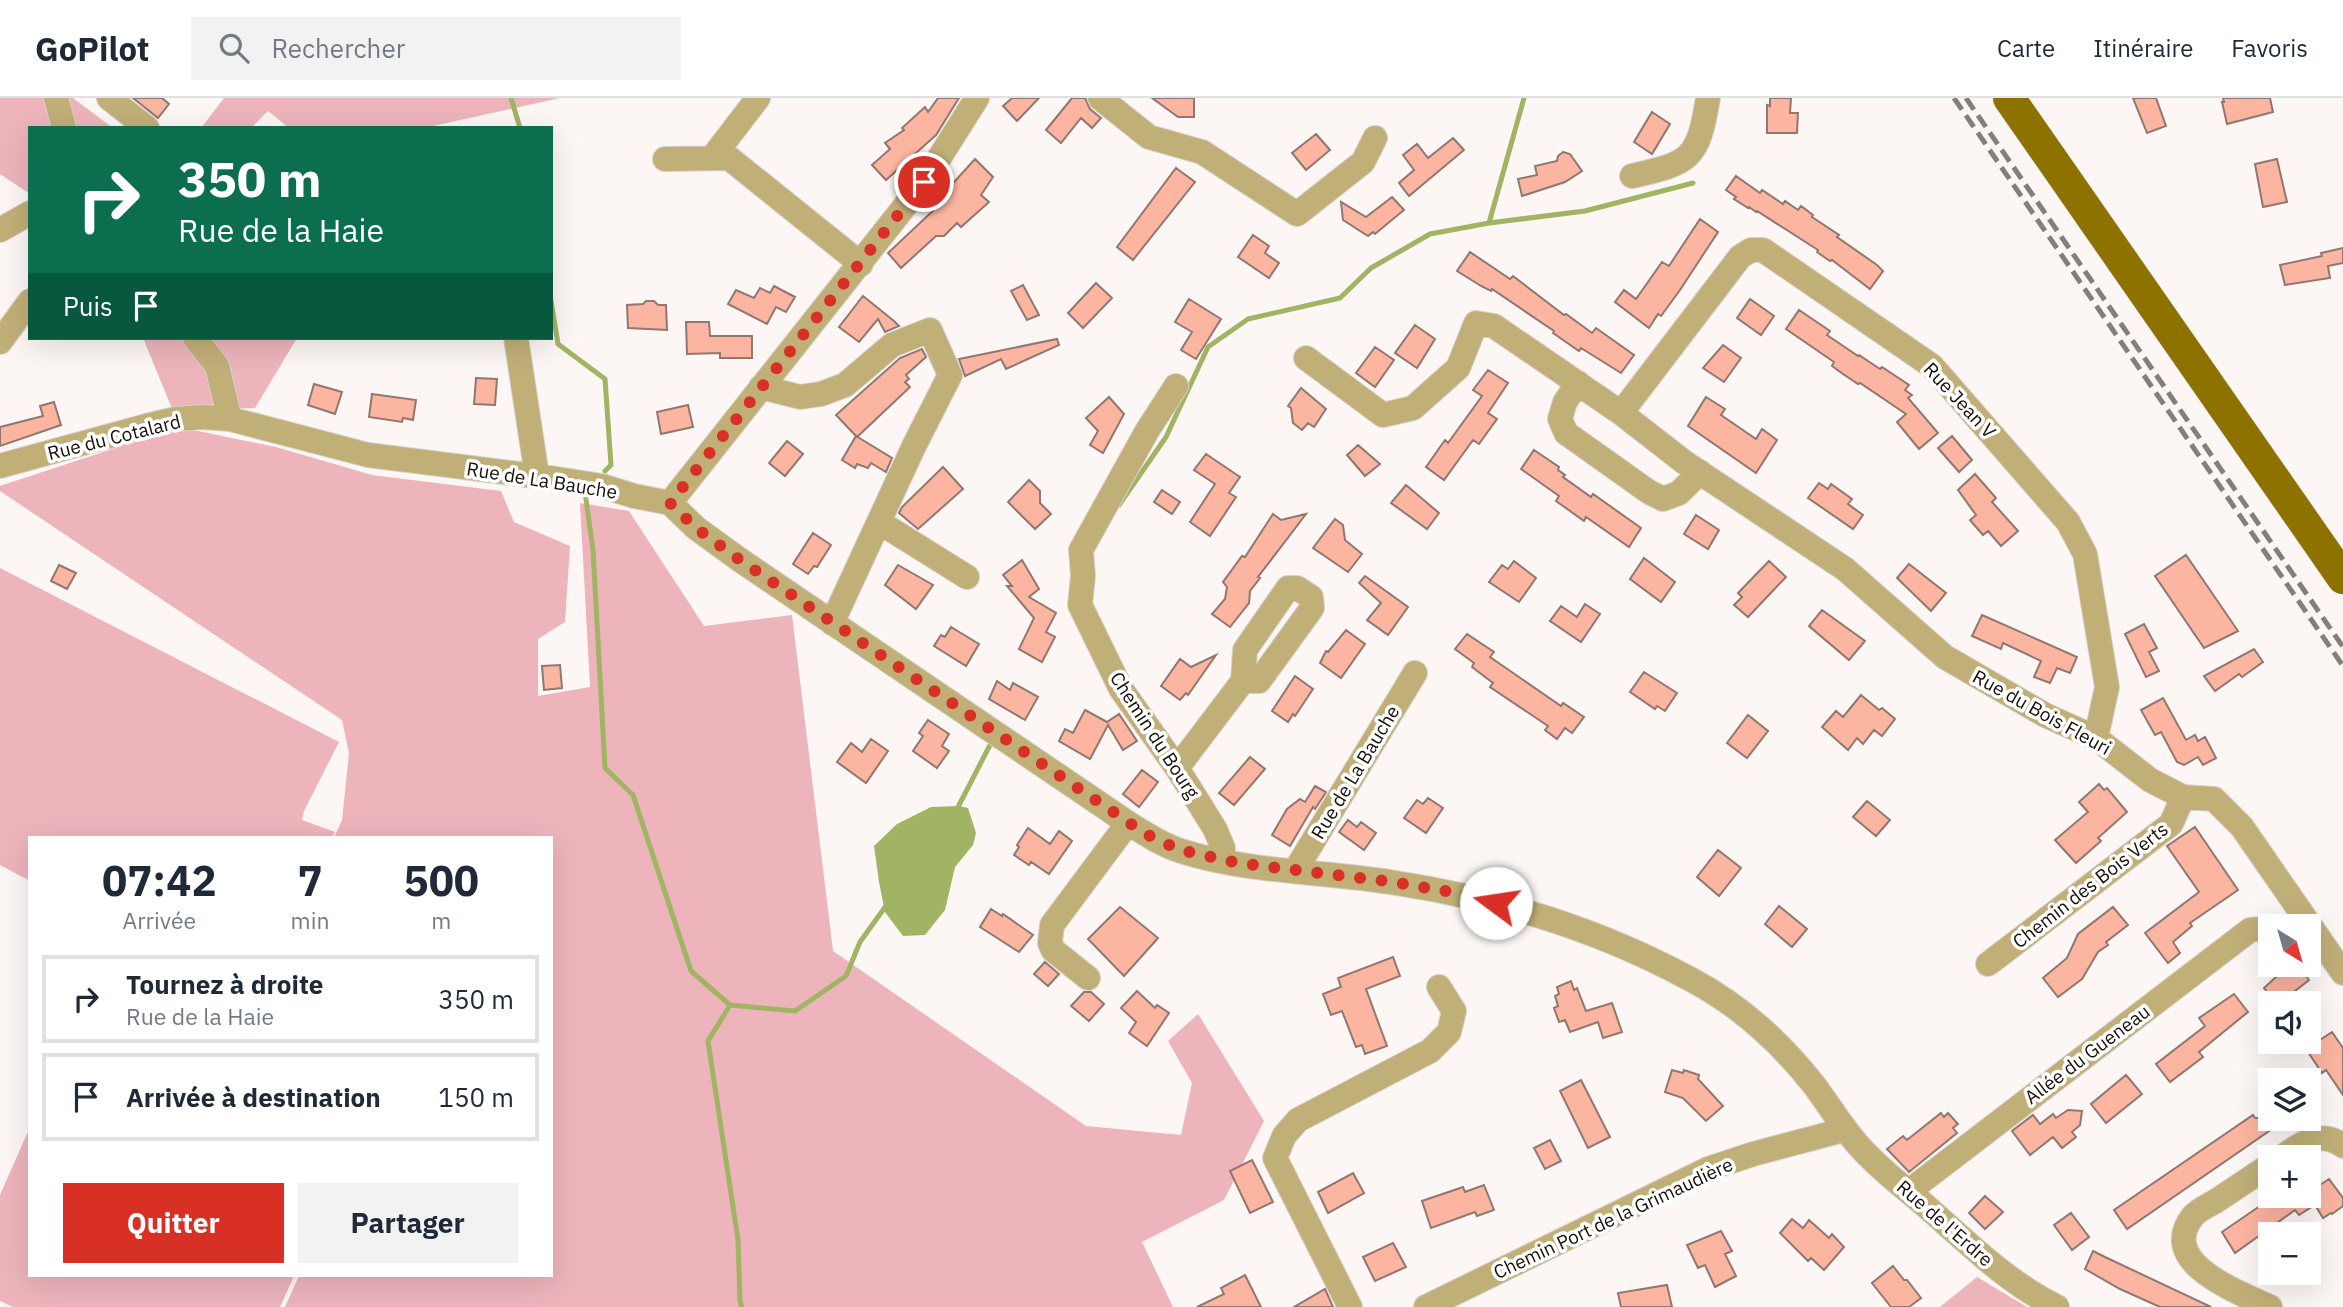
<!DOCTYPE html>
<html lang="fr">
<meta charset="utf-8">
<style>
:root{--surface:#fff;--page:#f2f2f3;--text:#1f2937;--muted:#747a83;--line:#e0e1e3;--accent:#d93025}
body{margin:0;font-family:"IBM Plex Sans",sans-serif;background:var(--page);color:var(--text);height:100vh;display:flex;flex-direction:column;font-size:26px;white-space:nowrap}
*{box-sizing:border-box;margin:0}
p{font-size:23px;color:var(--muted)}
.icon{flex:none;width:38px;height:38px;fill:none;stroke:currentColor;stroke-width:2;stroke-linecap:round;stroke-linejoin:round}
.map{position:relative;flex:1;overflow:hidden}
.panel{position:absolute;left:28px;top:738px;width:525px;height:441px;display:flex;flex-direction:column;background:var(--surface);border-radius:0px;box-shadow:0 7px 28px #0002}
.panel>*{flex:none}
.top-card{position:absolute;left:28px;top:28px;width:525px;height:214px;border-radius:0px;box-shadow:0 7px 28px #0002;background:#0b6e4f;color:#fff;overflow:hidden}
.needle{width:46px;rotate:143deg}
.buttons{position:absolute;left:2258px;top:816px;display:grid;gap:14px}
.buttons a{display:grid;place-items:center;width:63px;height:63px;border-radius:0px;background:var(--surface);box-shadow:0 7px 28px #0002;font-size:35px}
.pin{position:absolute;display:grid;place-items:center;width:60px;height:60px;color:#fff;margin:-30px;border:4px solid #fff;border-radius:50%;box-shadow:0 2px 7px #0007}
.me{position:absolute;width:77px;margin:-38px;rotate:284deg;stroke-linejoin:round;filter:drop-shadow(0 0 5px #0008)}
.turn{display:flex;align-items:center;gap:24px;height:147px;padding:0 35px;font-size:32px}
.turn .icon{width:91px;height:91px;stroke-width:2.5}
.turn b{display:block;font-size:49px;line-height:60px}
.then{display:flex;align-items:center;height:66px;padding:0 35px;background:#0003;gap:14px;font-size:26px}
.eta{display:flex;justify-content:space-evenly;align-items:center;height:119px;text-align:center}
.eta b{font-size:42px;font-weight:700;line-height:49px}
.button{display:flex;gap:14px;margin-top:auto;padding:14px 35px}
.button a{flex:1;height:80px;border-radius:0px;background:var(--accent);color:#fff;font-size:28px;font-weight:700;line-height:80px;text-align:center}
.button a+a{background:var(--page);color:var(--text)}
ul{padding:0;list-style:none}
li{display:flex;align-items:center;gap:21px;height:88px;margin:0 14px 10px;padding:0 21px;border:4px solid var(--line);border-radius:0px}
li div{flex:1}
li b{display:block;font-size:26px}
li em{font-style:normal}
header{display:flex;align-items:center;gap:42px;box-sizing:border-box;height:98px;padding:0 35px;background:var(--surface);border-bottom:2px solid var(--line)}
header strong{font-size:33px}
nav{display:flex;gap:38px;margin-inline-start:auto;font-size:24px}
.search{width:490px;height:63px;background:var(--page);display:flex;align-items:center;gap:18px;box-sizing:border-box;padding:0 24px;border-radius:0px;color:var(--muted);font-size:26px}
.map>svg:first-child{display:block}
.green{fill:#edb4bc}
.water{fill:#a1b463}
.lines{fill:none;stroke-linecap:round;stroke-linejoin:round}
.stream{stroke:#a1b463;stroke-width:5}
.building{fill:#fbb5a1;stroke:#917770;stroke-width:2}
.minor-casing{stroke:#d7d2ce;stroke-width:26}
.major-casing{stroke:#d7d2ce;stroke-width:33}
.minor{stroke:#c1af78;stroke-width:24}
.major{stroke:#8d7200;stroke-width:32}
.rail{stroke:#857f7a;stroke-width:5;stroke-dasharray:14 7;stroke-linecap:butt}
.route{stroke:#d93025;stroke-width:12;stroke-dasharray:0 21.6}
.labels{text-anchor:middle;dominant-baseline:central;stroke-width:7;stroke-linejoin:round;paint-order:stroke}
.street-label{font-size:19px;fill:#160f08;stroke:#fff}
</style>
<header>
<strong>GoPilot</strong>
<div class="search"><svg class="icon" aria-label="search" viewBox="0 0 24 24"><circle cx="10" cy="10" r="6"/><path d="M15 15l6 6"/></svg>Rechercher</div>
<nav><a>Carte</a><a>Itinéraire</a><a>Favoris</a></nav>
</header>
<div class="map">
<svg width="2343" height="1209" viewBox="0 0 2343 1209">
<rect width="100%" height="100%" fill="#fcf7f4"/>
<path class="green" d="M0,0H73L113,30H30V96L0,76Z
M224,0H560L424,30H289L268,13L251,30H201Z
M143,240H297L255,310L173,313Z
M179,329L276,349L372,377L501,393L514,424L570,448L565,524L538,541V598L590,589L580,405L629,413L704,528L792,517L833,853L1086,1028L1181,1037L1192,985L1168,943L1198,916L1264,1023L1224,1102L1142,1144L1173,1209H285L299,1178H551V740H334L342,722L349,655L342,622L0,393V388Z
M0,470L339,644L304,713L302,722L335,734L332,740L297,738L296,740H30V783L0,767Z
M30,1029V1178H294L280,1209H13L0,1203V1097Z
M1977,1179L2027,1209H1940Z"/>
<path class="water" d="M959,708L968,710L976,735L973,747L955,769L945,812L925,837L903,838L885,814L879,784L874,748L897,726L931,709Z"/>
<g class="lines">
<path class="stream" d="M511,0L520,30
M1489,125L1585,113L1693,85
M551,203L558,246L605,281L611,367L605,373
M585,394L593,452L605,670L633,697L691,873L730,907L795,913L846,878L860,844L888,805
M1119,407L1166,339L1208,249L1248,221L1340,200L1371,170L1430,136L1489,125L1524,0
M956,713L990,647
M730,907L708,943L738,1142L740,1203L742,1209"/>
</g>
<path class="building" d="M133,0H162L169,6L158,20Z
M938,0H959L936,37L886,82L872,67L890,51L885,45L904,32L902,30L925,9L928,14Z
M1012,0H1039L1017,23L1003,8Z
M1072,0H1085L1090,11L1101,20L1092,30L1081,20L1061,45L1046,32Z
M1152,0H1194V19H1178Z
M1770,0H1791L1790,15H1798L1797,35H1767V7L1770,8Z
M2133,0H2156L2166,28L2147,35Z
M2223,0H2270L2273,14L2227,26L2222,4H2224Z
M1652,14L1670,26L1652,56L1634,44Z
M1316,36L1330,52L1306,72L1292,55Z
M1453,40L1464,52L1409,98L1399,85L1414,72L1403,57L1417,46L1428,60Z
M1563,54L1570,56L1582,73L1565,84L1522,98L1518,81L1537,77L1535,68L1557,63L1558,58Z
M975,61L993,79L981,97L989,104L961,129L957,125L944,138H936L901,170L888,155L938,108L933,96L935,94L946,93Z
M2277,61L2287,104L2263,109L2255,66Z
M1176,70L1195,84L1133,162L1117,149Z
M1736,78L1760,95L1762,92L1783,106L1785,103L1798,112L1801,108L1813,117L1812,119L1839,137L1837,139L1877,167L1883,173L1870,191L1832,162L1830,163L1817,154L1818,152L1757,113L1756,114L1749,109L1748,110L1734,101L1736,99L1726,92Z
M1392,99L1404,112L1375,136L1373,134L1368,138L1343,122L1341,104L1366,119Z
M1700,121L1718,134L1680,192L1661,218L1658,216L1649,230L1615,204L1624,192L1636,201L1662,164L1669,168Z
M1253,137L1269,148L1265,155L1279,165L1269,180L1238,159Z
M2343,150V165L2328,168L2330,180L2285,187L2280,167L2322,158L2321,155Z
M1470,154L1510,181L1513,178L1564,217L1566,216L1592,235L1596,230L1634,257L1621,275L1581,250L1579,253L1553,235L1554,233L1492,191L1491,193L1481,188L1457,173Z
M1096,185L1112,200L1083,230L1068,215Z
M1023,187L1039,217L1027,222L1011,193Z
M774,188L795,199L786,214L776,209L767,226L728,206L736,192L754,200L760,190L770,195Z
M863,198L894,223L899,228L885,234L878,221L859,244L839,229Z
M1189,201L1221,221L1196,261L1181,252L1192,234L1175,224Z
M1750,201L1774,218L1761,237L1737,220Z
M646,203H654L658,207H666L667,232L628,230L627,207L643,206Z
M1799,212L1830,233L1827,237L1858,258L1859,257L1880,271L1882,269L1909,287L1905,292L1912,297L1908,300L1938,335L1919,351L1897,324L1906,316L1860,285L1858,286L1843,276L1832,268L1834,264L1786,231Z
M686,224H709L710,238H752V260H720V255L687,256Z
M1415,227L1435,241L1417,270L1395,255Z
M1057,241L1059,247L1006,271L1001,261L965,278L959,261Z
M1723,247L1741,260L1724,284L1703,270Z
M1375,249L1394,262L1375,289L1356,275Z
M922,251L926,259L906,277L909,281L905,284L910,289L857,339L836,317L900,260Z
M1488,272L1508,285L1488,315L1497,321L1479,346L1473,342L1444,382L1426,369L1445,342L1448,345L1482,298L1473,292Z
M476,280L497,281L495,307L474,306Z
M314,286L342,294L335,316L308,307Z
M1301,290L1326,311L1314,329L1308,325L1302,332L1293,325L1291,310L1288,308Z
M372,296L416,302L413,322L403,320L402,324L369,319Z
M1109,299L1124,316L1103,355L1090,347L1098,333L1086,320Z
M1706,299L1725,311L1721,317L1756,341L1762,331L1777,342L1756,375L1688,328Z
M54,304L61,327L0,348V329L43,318L40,308Z
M688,307L693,329L661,336L657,314Z
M856,338L892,360L886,374L871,365L868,370L857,366L855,370L842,362Z
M1952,338L1972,362L1959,374L1938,350Z
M787,343L803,356L785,378L769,365Z
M1358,347L1380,366L1365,378L1347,357Z
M1534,352L1559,369L1558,372L1565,377L1563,379L1591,399L1593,396L1641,430L1629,449L1586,419L1584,423L1556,403L1559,398L1521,371Z
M1206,356L1240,379L1229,395L1236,399L1210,438L1190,424L1215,386L1194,372Z
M943,369L963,391L918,431L899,415L902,409Z
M1975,376L1996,400L1992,404L2018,433L2001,448L1988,433L1983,437L1970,422L1976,417L1958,392Z
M1029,382L1040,393V405L1051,416L1035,431L1008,404Z
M1819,385L1828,391L1831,386L1852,401L1848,406L1863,417L1853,431L1808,400Z
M1406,387L1439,415L1427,431L1391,405Z
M1162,392L1180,404L1172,416L1154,404Z
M1273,416L1281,422L1306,416L1258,479L1260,480L1250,493L1249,505L1230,529L1212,516L1225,501L1227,489L1223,484L1242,458L1245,459Z
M1696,417L1719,432L1708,451L1684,436Z
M1335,421L1343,427L1345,442L1362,456L1348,474L1313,450Z
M813,435L831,447L817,469L814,468L808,476L793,466Z
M2186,457L2238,533L2204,550L2155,478Z
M1644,460L1675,484L1661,504L1630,481Z
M1022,462L1039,491L1029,499L1056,515L1046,534L1055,539L1042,564L1019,551L1034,520L1007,488H1012L1003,477Z
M1514,463L1536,480L1519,504L1489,484L1502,467L1508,471Z
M1769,463L1786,479L1748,519L1734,507L1742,499L1738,495Z
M1909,466L1946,495L1931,513L1897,480Z
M59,467L76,475L67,491L51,483Z
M898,467L933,487L916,511L885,487Z
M1365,478L1408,509L1388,537L1367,522L1381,505L1359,485Z
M1585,506L1600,516L1581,544L1550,523L1561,508L1577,519Z
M1822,512L1865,543L1849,562L1809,528Z
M1982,517L2077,559L2070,575L2057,570L2050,585L2034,579L2041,563L2003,545L2001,551L1972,538Z
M2144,526L2157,550L2149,554L2159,573L2146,579L2125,536Z
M951,529L979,546L966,568L934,548L941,537L945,539Z
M1346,532L1365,546L1341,580L1320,565L1326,553L1328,554Z
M1467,536L1494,554L1490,559L1561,608L1563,605L1584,619L1572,635L1565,630L1557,641L1545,632L1548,628L1490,589L1493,585L1472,569L1474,565L1455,551Z
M2254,551L2263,564L2242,579L2239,576L2215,593L2204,578Z
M1216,557L1188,597L1186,595L1180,602L1161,588L1180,561L1191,569Z
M560,567L562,590L544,592L542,568Z
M1644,574L1677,595L1665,613L1657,608L1655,611L1630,594Z
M1295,578L1313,591L1295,618L1293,616L1288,624L1272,613Z
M997,583L1010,592L1013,585L1038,599L1025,622L989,601Z
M1861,597L1879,612L1882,610L1895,621L1882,638L1874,632L1863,646L1857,640L1848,652L1822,629L1836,613L1843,619Z
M2163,600L2186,642L2195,637L2198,643L2205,639L2216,660L2203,667L2198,659L2184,667L2177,664L2161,634L2155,637L2141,612Z
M1085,612L1107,624L1119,616L1137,643L1123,652L1108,627L1090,661L1059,643L1065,631L1073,635Z
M1748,617L1768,633L1747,660L1727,645Z
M928,622L949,636L942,648L949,653L937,670L913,653L923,638L919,635Z
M871,641L888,653L866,685L837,664L851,645L862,654Z
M1250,659L1265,671L1234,707L1219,695Z
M1142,672L1158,684L1139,709L1123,696Z
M2099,686L2104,692L2107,690L2127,714L2098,740L2101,743L2076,765L2055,742L2088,714L2079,704Z
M1315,688L1326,694L1315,711L1313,709L1290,748L1272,737L1287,711L1300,701L1305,704Z
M1428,700L1443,710L1426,735L1404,720L1417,702L1423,706Z
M1867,703L1890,722L1876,738L1853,719Z
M1348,722L1357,729L1361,724L1376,735L1364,752L1339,734Z
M2195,729L2238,792L2190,825L2192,828L2173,844L2180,855L2168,865L2145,835L2199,794L2167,748Z
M1028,730L1050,746L1059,733L1072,743L1049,776L1031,764L1029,767L1014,757L1019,749L1017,747Z
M1718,752L1741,770L1719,798L1697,779Z
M1779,808L1807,831L1792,849L1765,826Z
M1120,809L1158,840L1124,878L1088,841Z
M2113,809L2128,827L2106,844L2108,847L2098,854L2082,881L2058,899L2043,880L2067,860L2078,836Z
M991,811L1002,818L1003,816L1033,837L1019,854L980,829Z
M1393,859L1400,878L1366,891L1387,948L1365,956L1362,947L1356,949L1342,913L1331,917L1323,896L1341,889L1338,880Z
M1045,864L1059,876L1048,888L1034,876Z
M2290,866H2297L2309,882L2286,900L2285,899L2276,905L2264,890Z
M1571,883L1574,892L1577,890L1586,913L1612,905L1622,934L1603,940L1598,924L1570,934L1565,922L1559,924L1554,910L1558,908L1555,898L1559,896L1557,889Z
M1137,893L1155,910L1157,907L1169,915L1147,948L1129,935L1136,924L1121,910Z
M1084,894H1091L1104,906L1089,923L1071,908Z
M2234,896L2248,914L2199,954L2203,959L2170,984L2156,966L2205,928L2199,920Z
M2332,934L2343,950V997L2326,972L2322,975L2306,951Z
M1672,972L1683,975L1684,972L1699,977L1698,981L1723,1008L1706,1023L1683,1000L1665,994Z
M2126,977L2142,996L2106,1025L2091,1006Z
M1581,982L1610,1039L1588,1050L1560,993Z
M2068,1012L2082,1013L2080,1027L2072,1034L2076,1039L2062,1050L2053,1039L2030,1057L2012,1033L2033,1017L2040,1026L2053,1016L2056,1020Z
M1941,1015L1944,1019L1948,1015L1958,1026L1953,1030L1957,1035L1909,1074L1887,1051L1903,1038L1907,1042Z
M2253,1017L2255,1020H2288L2127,1131L2114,1112Z
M1550,1042L1561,1063L1545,1071L1534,1050Z
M1252,1062L1273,1104L1250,1115L1230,1073Z
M1353,1075L1364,1095L1328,1115L1318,1094Z
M2329,1081L2343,1100V1108L2332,1116L2331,1115L2323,1120L2315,1107L2299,1117L2295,1112L2235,1155L2222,1134L2276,1097H2308V1095Z
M1484,1087L1494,1112L1477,1118L1475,1114L1431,1130L1422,1103L1463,1089L1465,1094Z
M1985,1098L2003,1114L1985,1131L1969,1115Z
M2071,1115L2089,1139L2072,1152L2054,1127Z
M1792,1121L1803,1130L1809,1122L1829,1140L1832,1136L1844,1149L1824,1172L1811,1160L1808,1163L1780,1135Z
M1721,1133L1732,1153L1725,1156L1736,1178L1715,1189L1705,1167L1698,1170L1687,1147Z
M1393,1145L1406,1169L1375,1183L1363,1159Z
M2093,1153L2105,1159L2211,1209H2160L2120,1191L2085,1171Z
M1893,1168L1904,1182H1907L1921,1200L1909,1209H1891L1872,1185Z
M1245,1177L1261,1209H1197L1224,1196L1221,1190Z
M1667,1187L1672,1209H1621L1618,1195Z
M1325,1191L1333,1209H1294Z"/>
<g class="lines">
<defs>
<path id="minor" d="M56,0L64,30
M109,0L147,30
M1100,0L1149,39L1202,54L1297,116L1363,64L1375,40
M712,60L758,0
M665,61L729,60L861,166
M1632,78C1691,65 1698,61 1708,0
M0,132L30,115
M195,240L217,268L230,321
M516,240L537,378
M0,244L30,203
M1306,260L1383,317L1413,310L1458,270L1476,225L1494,228L1621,315L1684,364L1845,471L1945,559L2045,617L2096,640L2150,682L2183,699L2214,701L2242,729L2343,875
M1578,285L1565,304L1560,321L1566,335L1649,394L1663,401L1679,395L1700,374
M1176,288L1147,333L1081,452L1083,478L1080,507L1121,591L1177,670L1215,731L1223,750V762
M761,289L800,299L821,296L845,287L892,247L930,232L950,277L914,348L832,525
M1621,315L1740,159L1751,152H1763L1932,268L2068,424L2085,456L2107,589L2096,640
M0,368L146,328L176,321L203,319L230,321L368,357L551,380L602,388L634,398L670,405L696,430L740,462L1128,725C1144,735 1162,747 1181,753C1250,775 1325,773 1396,785C1499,801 1598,831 1690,881C1738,906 1780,944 1814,987C1829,1007 1842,1029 1859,1048C1879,1071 1905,1090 1928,1110C1969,1146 2008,1185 2057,1209
M670,405L924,84L977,0
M879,424L967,479
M1177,670L1243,583L1245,552L1288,490H1297L1311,499L1312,510L1259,583H1243
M1295,773L1415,575
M1988,866L2171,726L2183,699
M1088,880L1053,852L1050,845L1052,827L1128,725
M2282,1059C2300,1046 2322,1031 2343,1048
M2270,1067C2252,1079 2234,1091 2216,1103C2209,1107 2198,1112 2193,1118C2156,1165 2239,1194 2270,1209
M1909,1093L2250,832L2270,830
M1350,1209L1275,1060L1284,1038L1298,1022L1430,953L1449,934L1454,913L1439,889
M1426,1209L1708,1071L1753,1056L1836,1034L1843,1029"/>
<path id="major" d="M2009,0L2343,480"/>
</defs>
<use href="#minor" class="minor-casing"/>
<use href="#major" class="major-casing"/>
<use href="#minor" class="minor"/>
<use href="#major" class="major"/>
<path class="rail" d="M1954,0L2343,568
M1966,0L2343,549"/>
</g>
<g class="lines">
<path class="route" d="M924,84L670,405L696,430L740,462L1146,736L1180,752L1238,765L1393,784L1474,798L1496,805"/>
</g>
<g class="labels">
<g class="street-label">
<text transform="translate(1960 302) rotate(47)">Rue Jean V</text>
<text transform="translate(114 339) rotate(-14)">Rue du Cotalard</text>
<text transform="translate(542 382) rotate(9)">Rue de La Bauche</text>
<text transform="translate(2042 614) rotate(29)">Rue du Bois Fleuri</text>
<text transform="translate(1155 637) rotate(57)">Chemin du Bourg</text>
<text transform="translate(1355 674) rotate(-59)">Rue de La Bauche</text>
<text transform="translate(2090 787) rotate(-38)">Chemin des Bois Verts</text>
<text transform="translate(2087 956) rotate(-37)">Allée du Gueneau</text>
<text transform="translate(1613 1120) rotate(-25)">Chemin Port de la Grimaudière</text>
<text transform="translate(1945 1125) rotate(41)">Rue de l'Erdre</text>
</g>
</g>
</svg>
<div class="buttons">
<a><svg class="needle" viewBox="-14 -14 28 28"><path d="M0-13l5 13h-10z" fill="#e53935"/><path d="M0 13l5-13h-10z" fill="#747a83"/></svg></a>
<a><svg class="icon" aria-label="sound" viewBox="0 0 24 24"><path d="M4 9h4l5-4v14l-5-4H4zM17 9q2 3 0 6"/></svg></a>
<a><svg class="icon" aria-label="layers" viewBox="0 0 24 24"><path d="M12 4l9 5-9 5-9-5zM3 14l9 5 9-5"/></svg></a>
<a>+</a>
<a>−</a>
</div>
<div class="pin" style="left:924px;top:84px;background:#d93025"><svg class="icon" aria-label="arrive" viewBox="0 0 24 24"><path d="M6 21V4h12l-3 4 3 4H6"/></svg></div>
<svg class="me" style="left:1496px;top:805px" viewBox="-20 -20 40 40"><circle r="19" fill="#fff"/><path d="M0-13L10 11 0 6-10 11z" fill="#d93025"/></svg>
<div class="top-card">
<div class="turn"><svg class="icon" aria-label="right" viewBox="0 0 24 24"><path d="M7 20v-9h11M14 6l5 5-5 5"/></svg><div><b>350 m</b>Rue de la Haie</div></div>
<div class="then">Puis<svg class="icon" aria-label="arrive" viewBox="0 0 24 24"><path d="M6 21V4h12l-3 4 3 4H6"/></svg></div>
</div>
<section class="panel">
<div class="eta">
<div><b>07:42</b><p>Arrivée</p></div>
<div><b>7</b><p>min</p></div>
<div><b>500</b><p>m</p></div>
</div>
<ul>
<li><svg class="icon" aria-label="right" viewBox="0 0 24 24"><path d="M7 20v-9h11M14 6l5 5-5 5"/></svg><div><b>Tournez à droite</b><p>Rue de la Haie</p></div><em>350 m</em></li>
<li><svg class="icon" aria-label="arrive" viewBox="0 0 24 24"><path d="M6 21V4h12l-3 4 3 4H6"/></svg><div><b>Arrivée à destination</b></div><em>150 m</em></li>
</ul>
<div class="button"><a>Quitter</a><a>Partager</a></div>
</section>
</div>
